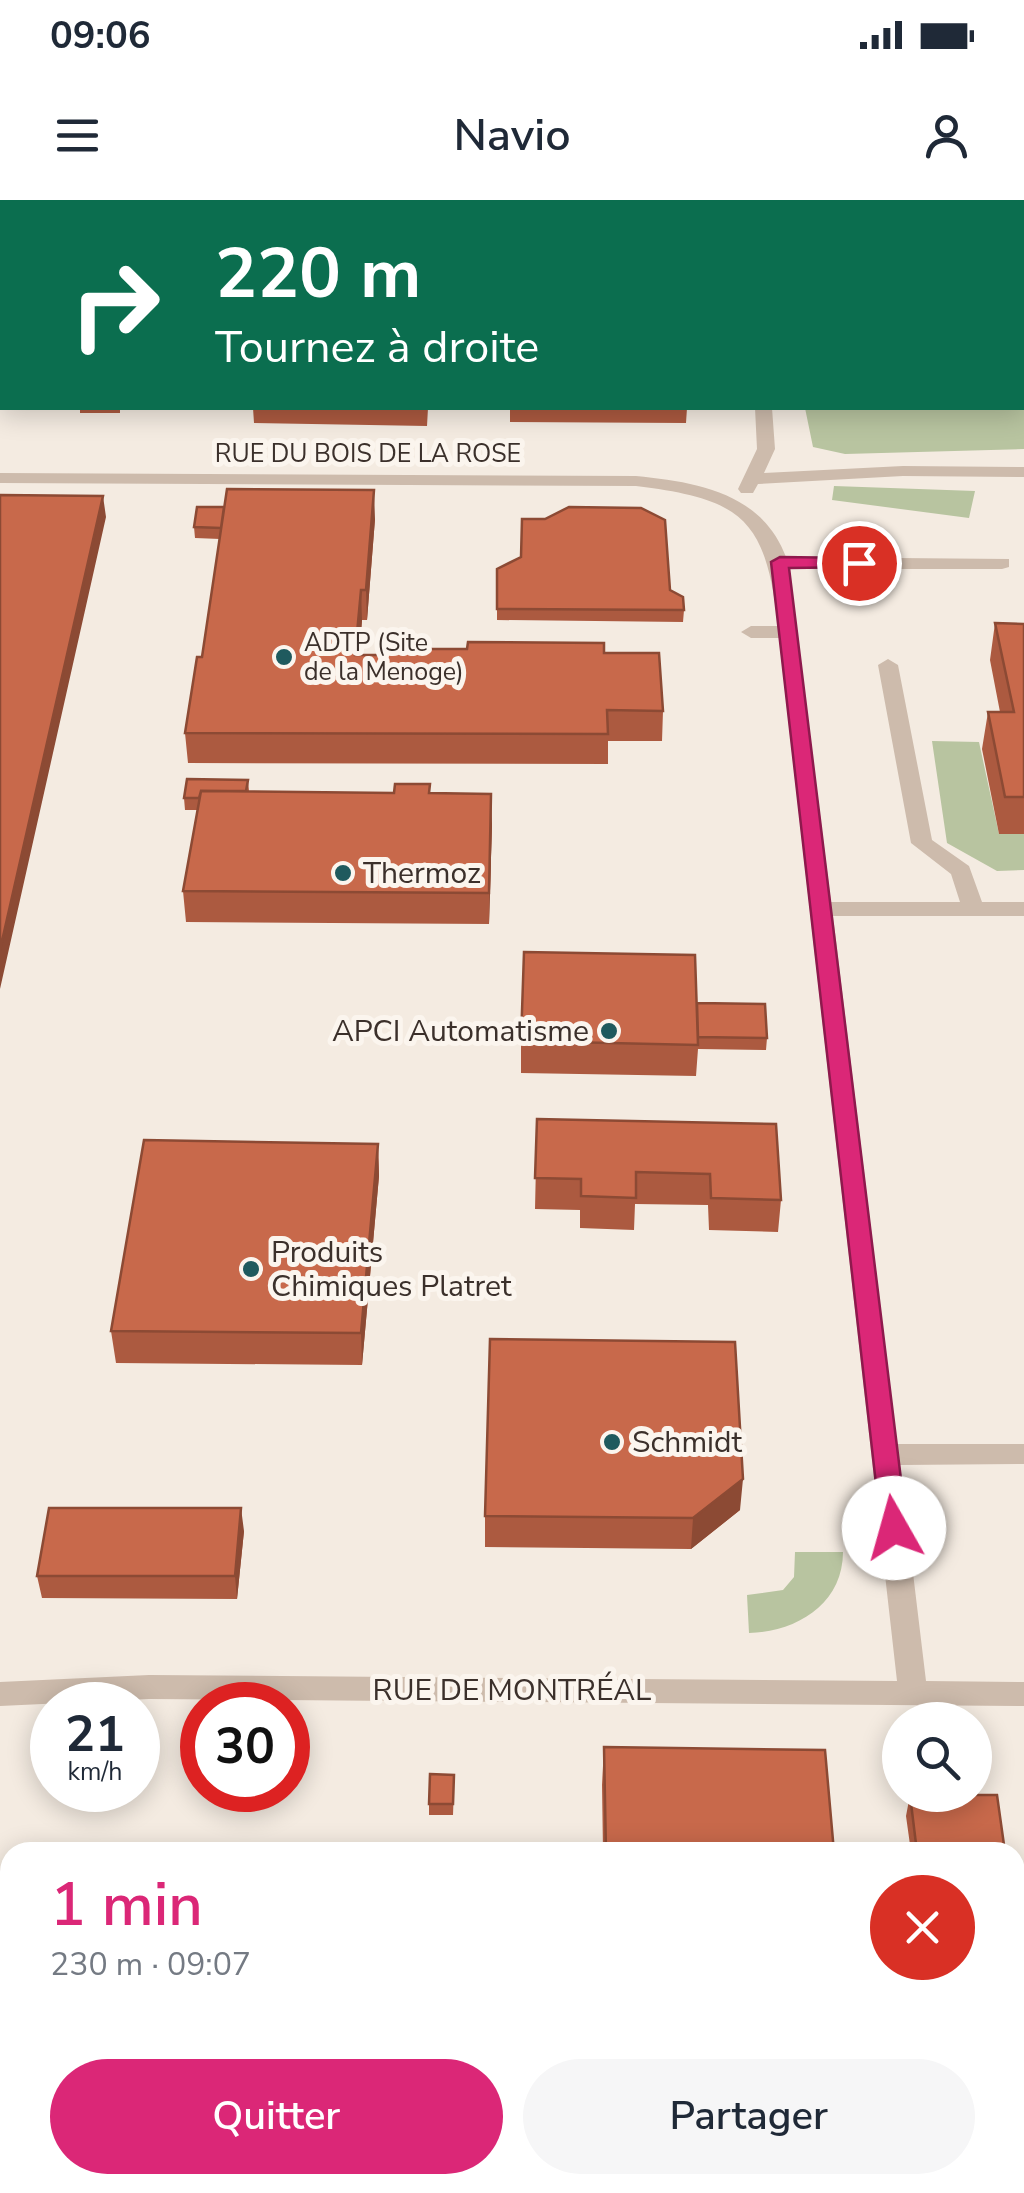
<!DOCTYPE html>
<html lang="fr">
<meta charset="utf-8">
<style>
:root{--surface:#fff;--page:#f6f6f7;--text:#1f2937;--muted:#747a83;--accent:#db2777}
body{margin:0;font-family:"Nunito Sans",sans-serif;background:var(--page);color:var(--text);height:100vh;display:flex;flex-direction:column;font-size:38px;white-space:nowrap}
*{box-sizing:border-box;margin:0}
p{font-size:32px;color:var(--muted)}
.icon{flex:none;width:55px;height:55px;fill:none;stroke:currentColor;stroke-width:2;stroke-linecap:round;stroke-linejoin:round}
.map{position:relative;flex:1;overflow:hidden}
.side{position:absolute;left:0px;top:1642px;width:1025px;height:352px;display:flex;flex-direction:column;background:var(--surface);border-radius:30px 30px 0 0;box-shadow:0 5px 25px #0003}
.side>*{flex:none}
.banner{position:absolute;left:0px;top:0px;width:1025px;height:210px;box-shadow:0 5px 25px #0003;background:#0b6e4f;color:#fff;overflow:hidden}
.tools{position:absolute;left:882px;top:1502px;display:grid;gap:20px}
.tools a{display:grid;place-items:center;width:110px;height:110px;border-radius:50%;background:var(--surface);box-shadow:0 5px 25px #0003;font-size:50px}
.speed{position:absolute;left:30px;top:1482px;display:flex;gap:20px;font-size:50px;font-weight:700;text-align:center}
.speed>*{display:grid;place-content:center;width:130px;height:130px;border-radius:50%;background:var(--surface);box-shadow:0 5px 25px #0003;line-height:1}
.speed small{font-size:25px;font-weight:400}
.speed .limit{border:15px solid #d22;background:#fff;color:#111}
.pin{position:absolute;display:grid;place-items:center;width:85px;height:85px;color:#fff;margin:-42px;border:5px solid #fff;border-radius:50%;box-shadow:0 2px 10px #0007}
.me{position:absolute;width:110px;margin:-55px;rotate:353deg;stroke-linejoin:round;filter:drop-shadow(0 0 8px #0008)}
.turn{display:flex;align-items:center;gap:35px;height:210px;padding:0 50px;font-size:45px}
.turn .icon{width:130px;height:130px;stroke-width:2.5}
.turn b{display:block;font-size:70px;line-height:85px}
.round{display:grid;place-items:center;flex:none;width:105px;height:105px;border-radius:52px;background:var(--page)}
.headline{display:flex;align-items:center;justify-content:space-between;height:170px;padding:0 50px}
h1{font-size:60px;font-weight:600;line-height:75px;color:var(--accent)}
.cta{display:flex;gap:20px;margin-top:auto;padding:20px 50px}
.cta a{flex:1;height:115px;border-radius:60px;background:var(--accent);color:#fff;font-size:40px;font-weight:600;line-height:115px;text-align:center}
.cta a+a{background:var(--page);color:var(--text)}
.status{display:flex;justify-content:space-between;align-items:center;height:70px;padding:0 50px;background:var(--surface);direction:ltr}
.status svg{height:28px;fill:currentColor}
header{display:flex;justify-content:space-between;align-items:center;height:130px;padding:0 50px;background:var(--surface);font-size:45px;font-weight:600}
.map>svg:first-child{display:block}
.green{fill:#b8c4a0}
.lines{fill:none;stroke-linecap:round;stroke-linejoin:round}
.minor{fill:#cdbbac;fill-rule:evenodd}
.wall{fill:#ac5a40}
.shaded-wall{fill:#8c4a34}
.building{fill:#c8694b;stroke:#8c4a34;stroke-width:2.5}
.route{fill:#db2777;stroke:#8e194d;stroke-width:2.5}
.poi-dot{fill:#1f5a5e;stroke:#fbf5ee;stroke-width:4}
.labels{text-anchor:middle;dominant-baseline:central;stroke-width:10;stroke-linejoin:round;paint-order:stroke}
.far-street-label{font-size:25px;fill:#3b302b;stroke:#fbf5ee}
.far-poi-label{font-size:25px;fill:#3b302b;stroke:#fbf5ee;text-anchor:start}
.poi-label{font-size:30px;fill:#3b302b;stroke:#fbf5ee;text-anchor:start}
.street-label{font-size:30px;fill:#3b302b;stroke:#fbf5ee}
</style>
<div class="status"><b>09:06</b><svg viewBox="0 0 49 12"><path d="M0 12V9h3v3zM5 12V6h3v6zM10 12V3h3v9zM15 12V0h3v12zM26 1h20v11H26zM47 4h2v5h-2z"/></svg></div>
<header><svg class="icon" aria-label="menu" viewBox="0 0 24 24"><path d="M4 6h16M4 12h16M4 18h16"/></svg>Navio<svg class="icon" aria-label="person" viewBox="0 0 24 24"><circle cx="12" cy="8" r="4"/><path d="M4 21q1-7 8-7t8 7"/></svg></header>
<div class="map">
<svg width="1024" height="1993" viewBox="0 0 1024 1993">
<rect width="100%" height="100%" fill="#f4ebe1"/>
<path class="green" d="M1024,162V249L845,254L813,247L805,208H1022Z
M834,286L975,291L969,318L832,300Z
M932,541L979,542L999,634H1024V670L997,671L947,643Z
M795,1352H843C843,1404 796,1432 749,1433L747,1395L783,1390L794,1377Z"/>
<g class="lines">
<path class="minor" d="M730,0H746V2H731Z
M755,208H772L775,249L764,273L903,266L1024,267V277L903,276L758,284L753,293H741L738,289L757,249Z
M0,273L636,276C697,282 762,293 786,357L1009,359V367L1002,369H789L831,702H960L951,674L911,643L878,465L888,459L898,465L932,640L969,666L982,702H1024V716H833L897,1244H1024V1264L900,1265L926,1481L1024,1482V1506L149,1499L0,1506V1482L149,1475L897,1481L779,438H751L741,432L751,426H778C766,319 743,299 636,286L0,283Z"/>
</g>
<path class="wall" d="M944,0H1024V22H1022V2H943Z
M1022,63L1024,66V139H1022Z
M0,133H2V204H0Z
M80,208H120V213H80Z
M253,208H428L427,226L254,223Z
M510,208H687L686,223L510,222Z
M375,319L367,420H362L359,455L604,453L663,511L662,541H608V564L188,563L185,533L202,457L220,339L195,338L194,327Z
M545,319L670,390L684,410L683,422L497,420V369L521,357Z
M995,423L1024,424V634H999L982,549L988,512H1000L990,460Z
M248,580L249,591L430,593L492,624L489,724L186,722L183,691L197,610H185L184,598Z
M697,803L767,838L766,850L698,849L696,876L521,873V841Z
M537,919L776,924L781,1000L778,1032L709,1030L708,1005L635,1004L634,1030L580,1028V1010L535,1009Z
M378,944L379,976L362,1165L116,1163L111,1131Z
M740,1310L691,1349L485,1347V1316Z
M244,1331L237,1399L42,1398L37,1376Z
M604,1547L834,1652H603L602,1585Z
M454,1586L453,1615H429V1604Z
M910,1595L1005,1652H911L906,1616Z
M1015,1684H1024V1800H1015Z
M33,1985H335L334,1993H35Z"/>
<path class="shaded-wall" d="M374,290L375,319L367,420L366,390Z
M103,296L106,317L0,789V750Z
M361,390L362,420L357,485L355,455Z
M491,594L492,624L489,724V693Z
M378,944L379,976L362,1165L361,1133Z
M743,1279L740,1310L691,1349L693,1318Z
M241,1308L244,1331L237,1399L235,1376Z
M329,1985H335L334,1993H329Z"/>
<path class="building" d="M311,0H351L350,2H311Z
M463,0H505V2H463Z
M955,0H992L993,2H956Z
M1022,63L1024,66V111H1022Z
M0,133H2V176H0Z
M227,289L374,290L366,390H361L355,455H384L385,449H467L468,442L604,443V453H659L663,511L607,510L608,534L185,533L197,457H202Z
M0,295L103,296L0,750Z
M197,307H224L221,328L194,327Z
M569,307L641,308L665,320L670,390L683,397L684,410L497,409V369L521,357L522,319H545Z
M995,423L1024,424V597H1005L988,512H1014Z
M187,579L248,580L246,591H201L199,598H184Z
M395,584H430L429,593L491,594L489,693L183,691L201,591L394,593Z
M524,752L695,755L698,845L521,841Z
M697,803L765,804L767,838L698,837Z
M537,919L776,924L781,1000L711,998L710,974L636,972V998L581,996V979L535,978Z
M144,940L378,944L361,1133L111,1131Z
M490,1139L735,1142L743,1279L693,1318L485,1316Z
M49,1308H241L235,1376H37Z
M604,1547L825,1550L834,1652H606Z
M430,1574L454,1575L453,1604H429Z
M910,1595H997L1005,1652H917Z
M1015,1684H1024V1779H1015Z
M33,1985H329V1990Z
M612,1985H864V1993H612Z"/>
<path class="route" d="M859,358L868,363L865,367L789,368L907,1328L903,1335H885L881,1328L771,362L780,357Z"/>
<g class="poi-dot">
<circle cx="284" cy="457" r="10"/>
<circle cx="343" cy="673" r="10"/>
<circle cx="609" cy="831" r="10"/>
<circle cx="251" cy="1069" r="10"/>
<circle cx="612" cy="1242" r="10"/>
</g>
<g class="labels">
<g class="far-street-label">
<text x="368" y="254">RUE DU BOIS DE LA ROSE</text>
</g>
<g class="far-poi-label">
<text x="304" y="443">ADTP (Site<tspan x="304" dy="29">de la Menoge)</tspan></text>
</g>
<g class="poi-label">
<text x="363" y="673">Thermoz</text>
<text x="589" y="831" text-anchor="end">APCI Automatisme</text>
<text x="271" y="1052">Produits<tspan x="271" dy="34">Chimiques Platret</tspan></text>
<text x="632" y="1242">Schmidt</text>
</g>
<g class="street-label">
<text x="512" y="1490">RUE DE MONTRÉAL</text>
</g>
</g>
</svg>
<div class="tools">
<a><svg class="icon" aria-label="search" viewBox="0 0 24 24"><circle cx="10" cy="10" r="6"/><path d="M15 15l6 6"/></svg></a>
</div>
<div class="speed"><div>21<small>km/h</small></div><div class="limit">30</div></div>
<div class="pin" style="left:859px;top:363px;background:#d93025"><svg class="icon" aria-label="arrive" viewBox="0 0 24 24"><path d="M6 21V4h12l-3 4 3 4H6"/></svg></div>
<svg class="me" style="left:894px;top:1328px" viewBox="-20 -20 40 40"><circle r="19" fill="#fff"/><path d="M0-13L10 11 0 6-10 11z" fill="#db2777"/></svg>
<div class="banner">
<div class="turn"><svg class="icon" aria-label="right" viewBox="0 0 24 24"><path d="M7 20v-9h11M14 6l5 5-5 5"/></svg><div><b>220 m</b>Tournez à droite</div></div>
</div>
<section class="side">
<div class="headline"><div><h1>1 min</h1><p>230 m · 09:07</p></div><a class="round" style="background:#d93025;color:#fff"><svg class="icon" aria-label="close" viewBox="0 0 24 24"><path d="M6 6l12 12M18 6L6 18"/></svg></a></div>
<div class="cta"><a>Quitter</a><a>Partager</a></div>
</section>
</div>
